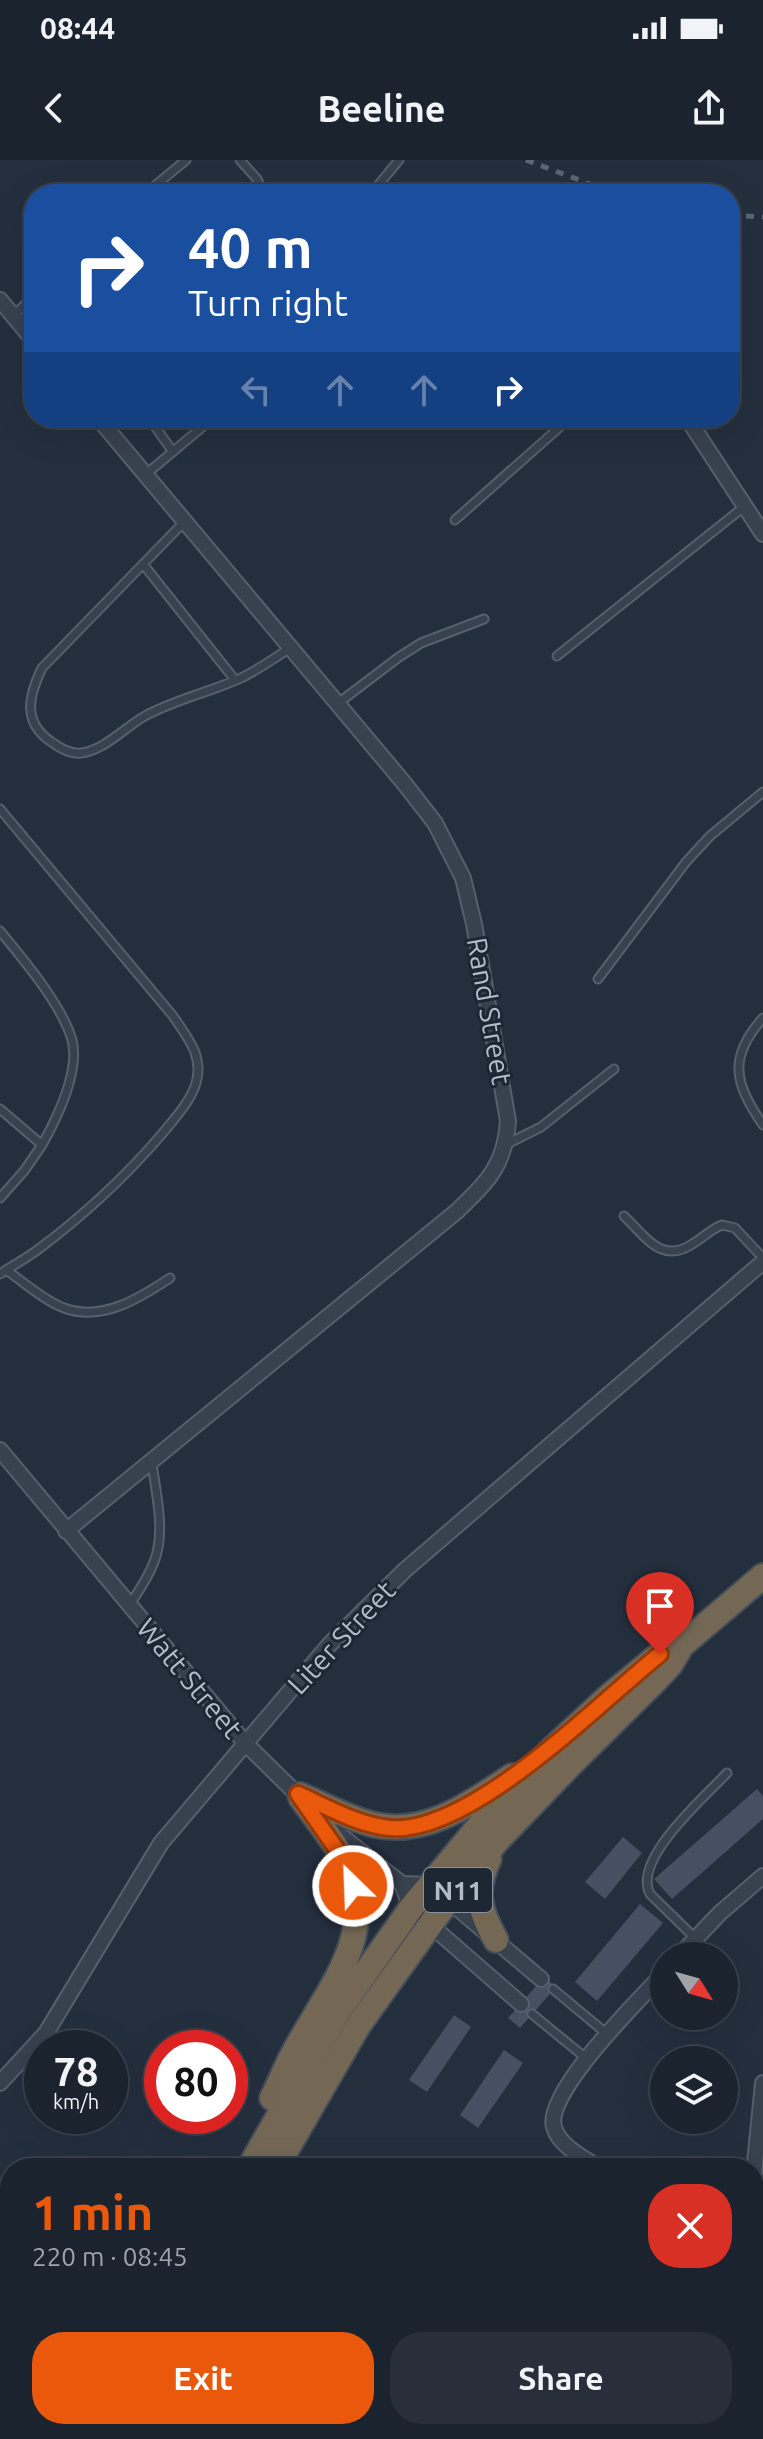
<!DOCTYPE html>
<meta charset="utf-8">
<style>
:root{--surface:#1b232e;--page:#282f3a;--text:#f1f3f6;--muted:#a0a4aa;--line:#39404a;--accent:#ea580c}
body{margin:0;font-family:Ubuntu,sans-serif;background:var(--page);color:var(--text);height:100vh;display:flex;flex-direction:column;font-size:30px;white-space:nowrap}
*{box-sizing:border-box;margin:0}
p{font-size:26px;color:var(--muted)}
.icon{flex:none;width:44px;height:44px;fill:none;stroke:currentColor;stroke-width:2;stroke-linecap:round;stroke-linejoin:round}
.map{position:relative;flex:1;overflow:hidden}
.panel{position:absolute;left:0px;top:1998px;width:764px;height:282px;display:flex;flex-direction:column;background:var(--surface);border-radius:32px 32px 0 0;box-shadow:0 8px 32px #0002,0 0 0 2px var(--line)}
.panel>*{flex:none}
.hud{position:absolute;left:24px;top:24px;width:716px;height:244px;border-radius:32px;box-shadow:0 8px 32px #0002,0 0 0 2px var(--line);background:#1a4fa0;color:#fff;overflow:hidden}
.needle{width:52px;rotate:127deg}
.tools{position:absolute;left:650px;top:1782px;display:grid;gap:16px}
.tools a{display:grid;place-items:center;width:88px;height:88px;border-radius:50%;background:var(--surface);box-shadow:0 8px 32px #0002,0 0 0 2px var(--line);font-size:40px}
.speed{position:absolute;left:24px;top:1870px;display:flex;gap:16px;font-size:40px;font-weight:700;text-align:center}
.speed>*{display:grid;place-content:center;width:104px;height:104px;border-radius:50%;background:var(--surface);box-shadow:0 8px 32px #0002,0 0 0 2px var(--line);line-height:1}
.speed small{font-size:20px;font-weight:400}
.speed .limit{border:12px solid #d22;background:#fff;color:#111}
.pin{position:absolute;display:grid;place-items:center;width:68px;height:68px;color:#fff;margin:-82px -34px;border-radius:50% 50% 50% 0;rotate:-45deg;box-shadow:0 0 8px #0007}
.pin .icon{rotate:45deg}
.me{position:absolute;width:88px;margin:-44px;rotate:336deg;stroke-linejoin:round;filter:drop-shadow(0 0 6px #0008)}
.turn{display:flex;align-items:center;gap:28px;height:168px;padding:0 32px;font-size:36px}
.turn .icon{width:104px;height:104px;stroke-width:2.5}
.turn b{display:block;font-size:56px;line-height:68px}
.lanes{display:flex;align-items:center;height:76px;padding:0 32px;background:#0003;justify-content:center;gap:40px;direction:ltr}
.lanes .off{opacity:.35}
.round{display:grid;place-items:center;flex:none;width:84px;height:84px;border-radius:32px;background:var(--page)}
.head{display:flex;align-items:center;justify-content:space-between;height:136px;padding:0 32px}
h1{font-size:48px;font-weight:700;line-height:60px;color:var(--accent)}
.action{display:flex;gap:16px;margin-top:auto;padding:16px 32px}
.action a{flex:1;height:92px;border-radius:32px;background:var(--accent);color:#fff;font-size:32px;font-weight:700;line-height:92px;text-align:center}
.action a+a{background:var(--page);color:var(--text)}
.status{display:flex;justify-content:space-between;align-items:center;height:56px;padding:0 40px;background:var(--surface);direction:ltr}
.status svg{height:22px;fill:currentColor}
header{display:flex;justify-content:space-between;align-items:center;height:104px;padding:0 32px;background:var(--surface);font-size:36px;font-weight:700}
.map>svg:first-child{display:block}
.building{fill:#455162}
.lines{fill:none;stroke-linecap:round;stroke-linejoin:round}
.lane-casing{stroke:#565f6c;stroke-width:11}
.street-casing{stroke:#565f6c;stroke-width:18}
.highway-casing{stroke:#434c59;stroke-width:28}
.lane{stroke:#38414e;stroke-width:7}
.street{stroke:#38414e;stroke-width:14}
.highway{stroke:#746855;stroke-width:24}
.rail{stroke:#5a6575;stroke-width:5;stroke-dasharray:8 8;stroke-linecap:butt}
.route-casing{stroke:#983908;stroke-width:20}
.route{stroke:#ea580c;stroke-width:14}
.labels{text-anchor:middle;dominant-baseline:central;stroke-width:6;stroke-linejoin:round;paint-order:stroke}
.shield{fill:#1d2633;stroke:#878f9c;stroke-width:2}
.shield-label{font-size:26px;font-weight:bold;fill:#b4bcc9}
.street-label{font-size:28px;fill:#b4bcc9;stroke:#1d2633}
</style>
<div class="status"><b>08:44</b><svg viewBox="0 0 49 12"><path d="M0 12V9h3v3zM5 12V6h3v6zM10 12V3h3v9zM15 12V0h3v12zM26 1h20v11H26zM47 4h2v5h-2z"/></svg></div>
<header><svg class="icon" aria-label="back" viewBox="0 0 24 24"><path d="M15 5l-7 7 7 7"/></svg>Beeline<svg class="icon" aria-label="share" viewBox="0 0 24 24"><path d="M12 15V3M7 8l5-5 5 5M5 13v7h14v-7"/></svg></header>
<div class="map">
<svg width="763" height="2279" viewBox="0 0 763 2279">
<rect width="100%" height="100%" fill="#242f3e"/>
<path class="building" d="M757,1629L763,1636V1659L672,1739L654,1719Z
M623,1677L642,1693L605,1739L585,1722Z
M640,1744L663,1763L597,1841L575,1822Z
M544,1817L556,1827L520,1868L508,1858Z
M454,1855L471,1867L427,1932L409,1920Z
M504,1890L523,1903L478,1968L460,1955Z"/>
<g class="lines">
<defs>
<path id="lane" d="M240,0L257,19L264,34
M145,34L186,0
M371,34L399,0
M13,156L34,136
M149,258L173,292
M145,315L213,258
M455,360L570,258
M184,362L42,508C28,537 22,563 53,583C61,589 71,594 81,593C105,590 125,567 145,556C176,539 211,532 243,517C259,509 275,498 290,488
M143,404L235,520
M557,496L745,346
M337,544L399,497L421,483L484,459
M0,649L173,856C187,877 204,896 196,923C191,941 174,959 162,974C125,1017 82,1057 36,1091C25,1099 12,1106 0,1114
M0,771C23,799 62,845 72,880C80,911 57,958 42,985L0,949
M598,819L686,702L710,676L763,632
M763,858C727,898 735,924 763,965
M507,984L541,967L614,909
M0,1038L24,1011L42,985
M624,1056C647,1078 662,1105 694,1083C704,1077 711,1069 722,1065L735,1068L763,1098
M6,1110C24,1122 43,1140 64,1148C102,1162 140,1138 170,1118
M129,1446C138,1432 148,1418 154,1402C166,1372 156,1334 152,1303
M695,1778L650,1734C632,1699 705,1637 727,1613
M553,1829L607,1874
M532,1854L587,1899
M341,2270L354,2279
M279,2279L285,2270"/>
<path id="street" d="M0,140L34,181
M687,258L763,374
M0,1290L246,1584L303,1640
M66,1371L456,1052C487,1022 505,1006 508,961L474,764L463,718L435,663L404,623L98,258
M335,1671L402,1724L411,1748L521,1844
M402,1724L430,1725L541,1819
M679,1796L720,1753L763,1716
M0,1923L46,1873L161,1683L329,1485L405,1410L763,1102
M599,2008C584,1998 559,1986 554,1967C544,1933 640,1839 664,1813
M754,2013L763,1923
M754,2111L763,2118"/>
<path id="highway" d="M300,1635C324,1645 349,1659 375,1665C427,1676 471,1643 512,1616
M489,1699C474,1731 479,1750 496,1780
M272,1938C282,1918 290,1897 302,1878C333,1823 374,1775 349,1709C342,1691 314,1656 301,1638
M249,2008L338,1852L411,1748L485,1659L553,1588L608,1537L660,1494L682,1485L763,1416
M276,2008L358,1866L438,1754L496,1682L570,1605L654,1522L670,1505L679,1490
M114,2279L123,2270
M161,2279L164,2270"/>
</defs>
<use href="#lane" class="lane-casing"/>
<use href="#street" class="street-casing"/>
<use href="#highway" class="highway-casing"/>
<use href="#lane" class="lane"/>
<use href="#street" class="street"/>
<use href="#highway" class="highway"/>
<path class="rail" d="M526,0L590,24L625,34
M730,55L763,57"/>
</g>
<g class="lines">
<defs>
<path id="route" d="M353,1726L349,1707L298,1634C327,1647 358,1665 390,1668C470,1675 599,1543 660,1494"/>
</defs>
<use href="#route" class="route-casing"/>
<use href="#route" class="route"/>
</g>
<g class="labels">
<rect class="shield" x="424" y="1708" width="68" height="44" rx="6"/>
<g class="shield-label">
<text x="458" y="1730">N11</text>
</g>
<g class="street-label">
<text transform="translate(490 851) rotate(80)">Rand Street</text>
<text transform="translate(341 1477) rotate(-47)">Liter Street</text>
<text transform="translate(190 1518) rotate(50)">Watt Street</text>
</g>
</g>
</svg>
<div class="tools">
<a><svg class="needle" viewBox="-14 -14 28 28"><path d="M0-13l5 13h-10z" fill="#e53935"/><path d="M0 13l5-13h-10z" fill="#a0a4aa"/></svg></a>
<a><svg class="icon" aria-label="layers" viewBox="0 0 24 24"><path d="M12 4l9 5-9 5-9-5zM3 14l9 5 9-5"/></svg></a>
</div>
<div class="speed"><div>78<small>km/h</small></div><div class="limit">80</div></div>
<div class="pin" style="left:660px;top:1494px;background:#d93025"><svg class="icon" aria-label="arrive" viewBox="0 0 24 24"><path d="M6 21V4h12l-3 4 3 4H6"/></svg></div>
<svg class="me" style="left:353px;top:1726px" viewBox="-20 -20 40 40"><circle r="17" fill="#ea580c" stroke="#fff" stroke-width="3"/><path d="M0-11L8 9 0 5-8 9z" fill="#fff"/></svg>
<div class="hud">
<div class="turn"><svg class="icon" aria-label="right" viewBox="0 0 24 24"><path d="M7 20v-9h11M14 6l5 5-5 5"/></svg><div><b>40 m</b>Turn right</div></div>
<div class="lanes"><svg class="icon off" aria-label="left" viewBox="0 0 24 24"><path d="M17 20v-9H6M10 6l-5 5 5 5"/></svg><svg class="icon off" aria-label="ahead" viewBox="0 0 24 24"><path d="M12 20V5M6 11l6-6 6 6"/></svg><svg class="icon off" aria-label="ahead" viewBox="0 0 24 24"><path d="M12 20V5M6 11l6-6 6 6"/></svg><svg class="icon" aria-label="right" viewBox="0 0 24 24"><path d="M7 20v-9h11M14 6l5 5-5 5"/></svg></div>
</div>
<section class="panel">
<div class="head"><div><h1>1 min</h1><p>220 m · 08:45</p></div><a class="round" style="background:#d93025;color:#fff"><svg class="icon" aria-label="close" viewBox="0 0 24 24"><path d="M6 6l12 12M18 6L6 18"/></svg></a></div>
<div class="action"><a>Exit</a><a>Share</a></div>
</section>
</div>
